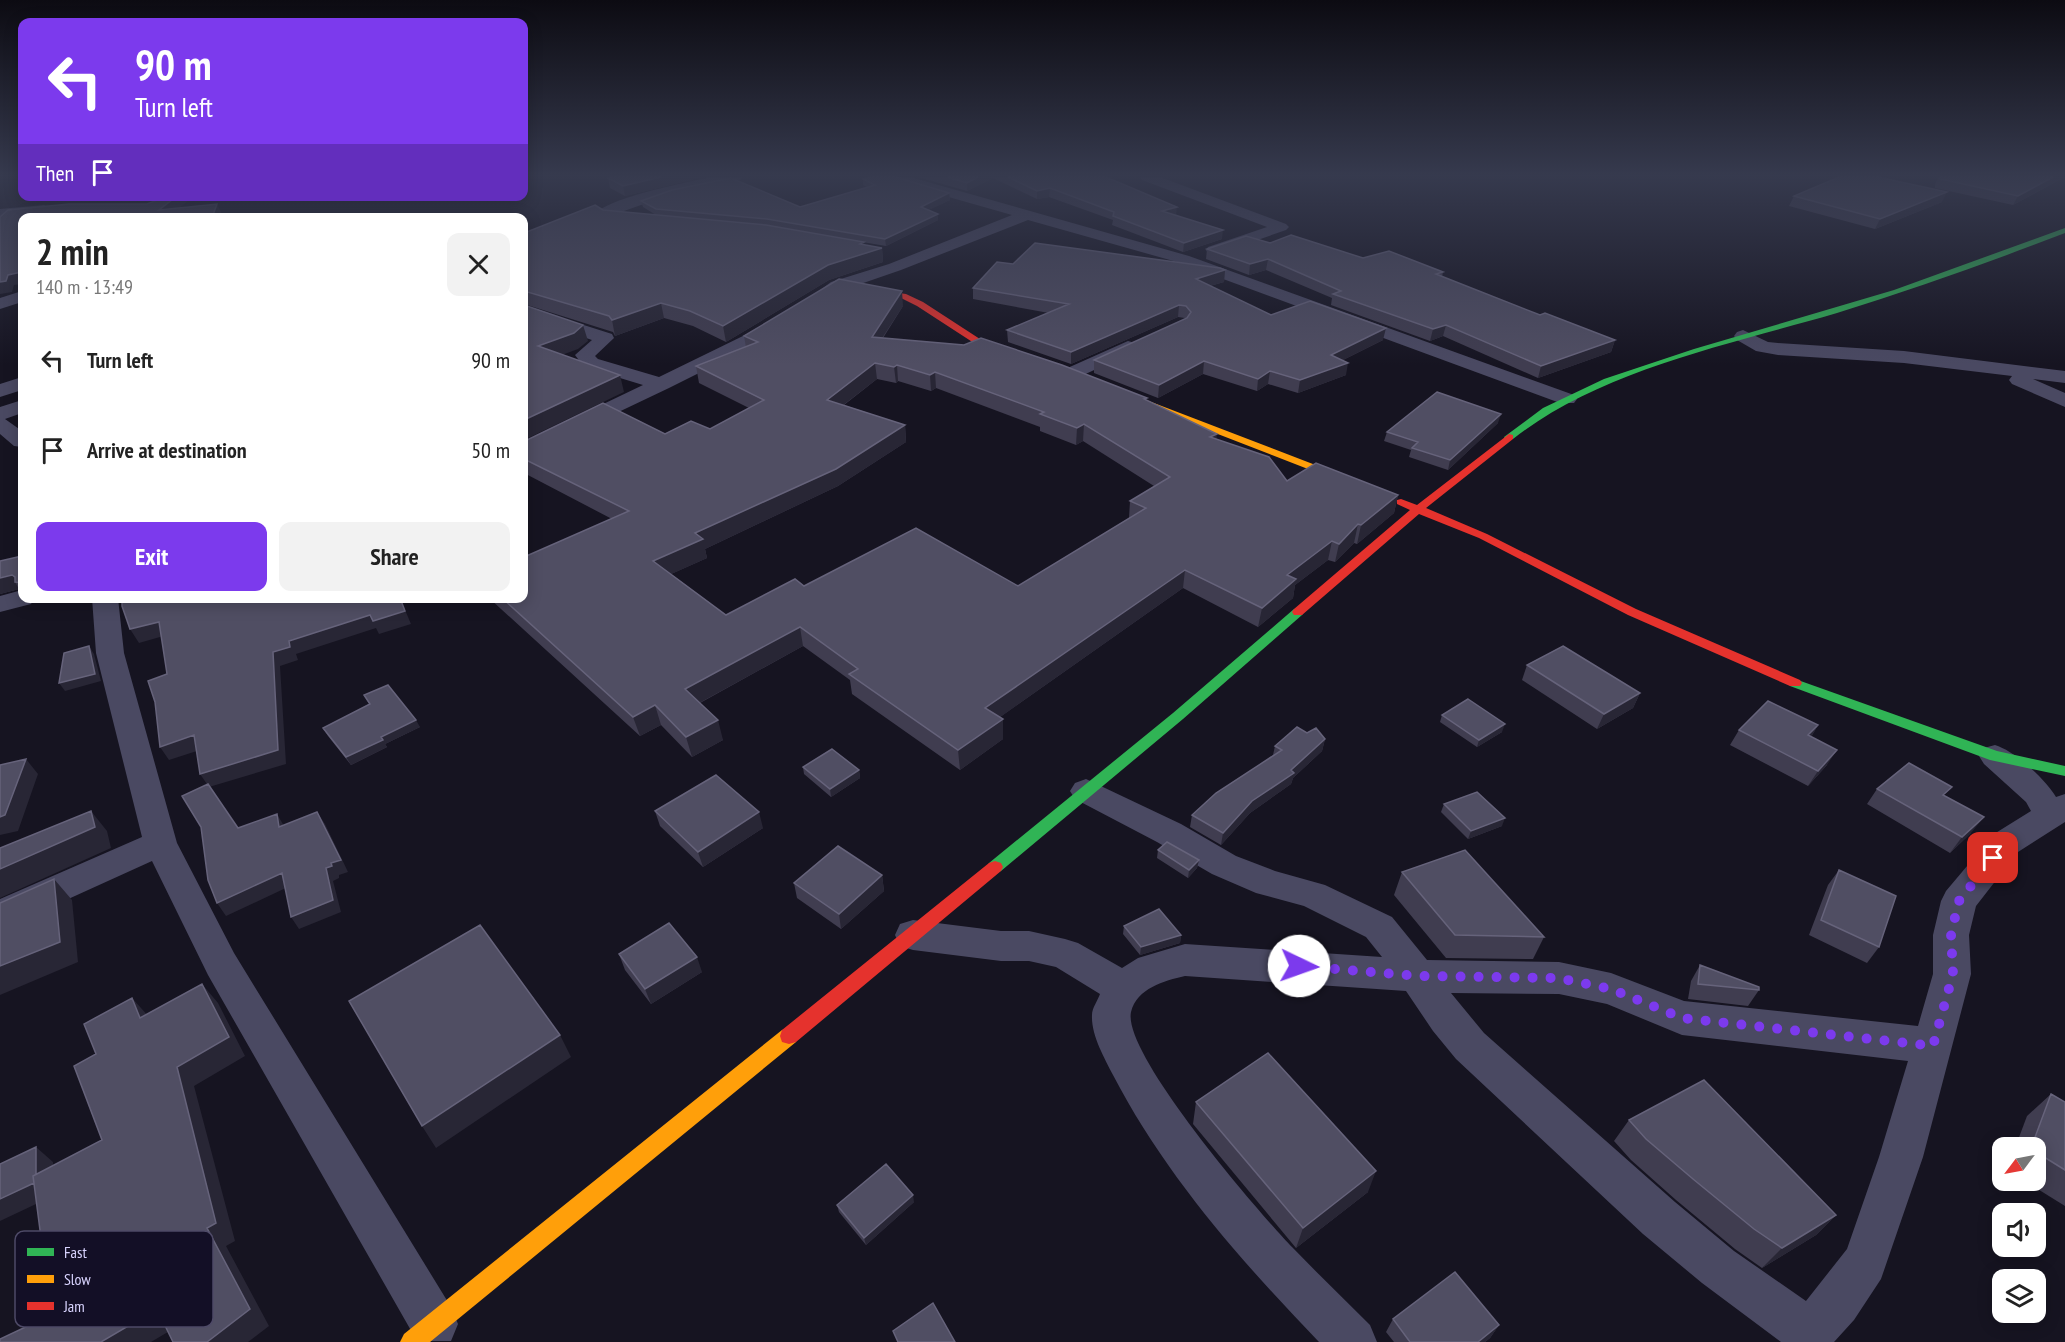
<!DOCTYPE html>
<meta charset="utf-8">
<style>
:root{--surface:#fff;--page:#f2f2f2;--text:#222;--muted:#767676;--accent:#7c3aed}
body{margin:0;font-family:"PT Sans Narrow",sans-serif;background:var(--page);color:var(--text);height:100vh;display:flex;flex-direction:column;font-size:22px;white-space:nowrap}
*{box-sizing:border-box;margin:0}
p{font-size:20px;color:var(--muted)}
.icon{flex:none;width:33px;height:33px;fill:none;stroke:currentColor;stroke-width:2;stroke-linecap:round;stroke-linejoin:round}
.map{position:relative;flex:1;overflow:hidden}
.panel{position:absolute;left:18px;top:213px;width:510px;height:390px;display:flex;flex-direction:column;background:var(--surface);border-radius:12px;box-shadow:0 3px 15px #0003}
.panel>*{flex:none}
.guide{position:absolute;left:18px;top:18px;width:510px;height:183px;border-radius:12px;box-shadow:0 3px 15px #0003;background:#7c3aed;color:#fff;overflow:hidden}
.needle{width:39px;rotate:238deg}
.tools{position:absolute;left:1992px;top:1137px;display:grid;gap:12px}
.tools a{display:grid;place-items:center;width:54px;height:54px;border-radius:12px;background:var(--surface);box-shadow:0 3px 15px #0003;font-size:30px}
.pin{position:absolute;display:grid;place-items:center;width:51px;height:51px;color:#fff;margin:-26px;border-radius:12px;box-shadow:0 3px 9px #0006}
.me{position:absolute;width:66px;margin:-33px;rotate:93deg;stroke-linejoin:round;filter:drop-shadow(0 0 4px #0008)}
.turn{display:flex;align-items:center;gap:21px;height:126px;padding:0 18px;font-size:27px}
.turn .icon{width:78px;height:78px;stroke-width:2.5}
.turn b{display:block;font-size:42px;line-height:51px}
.then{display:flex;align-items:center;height:57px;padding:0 18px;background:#0003;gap:12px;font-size:22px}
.round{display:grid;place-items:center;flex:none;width:63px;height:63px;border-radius:12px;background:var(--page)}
.summary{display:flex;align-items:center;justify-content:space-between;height:102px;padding:0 18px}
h1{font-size:36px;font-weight:700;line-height:45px}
.cta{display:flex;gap:12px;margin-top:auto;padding:12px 18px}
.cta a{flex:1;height:69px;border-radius:12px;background:var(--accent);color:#fff;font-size:24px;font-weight:700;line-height:69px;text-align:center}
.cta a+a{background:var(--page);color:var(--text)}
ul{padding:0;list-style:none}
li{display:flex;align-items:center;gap:18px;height:90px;padding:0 18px}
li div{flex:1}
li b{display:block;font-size:22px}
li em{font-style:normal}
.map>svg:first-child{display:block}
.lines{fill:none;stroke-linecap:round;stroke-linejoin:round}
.street{fill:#4a4962;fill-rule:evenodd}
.fast{fill:#30b455;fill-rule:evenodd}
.slow{fill:#ff9f0a;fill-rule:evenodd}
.jam{fill:#e5322d;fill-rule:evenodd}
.wall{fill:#403d50;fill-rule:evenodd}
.shaded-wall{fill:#282635}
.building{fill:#504e63;stroke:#66637b;stroke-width:1.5;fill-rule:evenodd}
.route{stroke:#7c3aed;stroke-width:10;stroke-dasharray:0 18}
.key{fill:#130f26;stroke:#4e4a67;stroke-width:1.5}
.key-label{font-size:16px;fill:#d9d4ff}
</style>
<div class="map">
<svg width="2065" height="1342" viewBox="0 0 2065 1342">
<rect width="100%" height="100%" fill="#161421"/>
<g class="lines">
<path class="street" d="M712,177H742L740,180L672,194L607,217L602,218L595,214C610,197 688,182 712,177Z
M887,177H910L1189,256L1574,395L1577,399L1574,403H1560L1177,262L1028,220L901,270L843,290L822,304H810L807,300L831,282L889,264L1012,215L889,180Z
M1140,177H1160L1286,224L1289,227L1286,230L1220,253H1208L1206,250L1208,247L1267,227L1142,180Z
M44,205L51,209L49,212L0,217V209Z
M22,291V302L0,309V298Z
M524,306L612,334L614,338L595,356L598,359L659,377L745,335L773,319H785L788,323L759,343L669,388L524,457V442L643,385L584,367L575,355L592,340L524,317Z
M1743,330L1768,342L1778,343L1904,351L2065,371V383L2033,379L2065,393V407L2012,384L2009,380L2012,376L1904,363L1778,355L1756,351L1737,340L1734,336L1737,332Z
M1128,341L1135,343L1137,347L1135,351L1077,378H1063L1060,374L1063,370Z
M22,377V390L0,397V384Z
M22,400V413L5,419L22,431V447L14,446L0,434V407Z
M22,590V598H35L31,604L0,612V596Z
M92,598H118L124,653L177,843L234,953L451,1307L458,1324L451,1341H417L208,975L152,861L0,930V899L142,837L96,653Z
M1995,745C2015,751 2045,779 2056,797L2065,794V822L2018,852L1976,906L1969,935L1971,974L1923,1157L1881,1279L1854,1320L1834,1342H1781L1702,1283L1643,1234L1456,1059L1433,1031L1406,991L1185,976C1164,981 1137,988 1131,1012C1122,1054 1260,1214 1292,1247C1318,1274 1344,1299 1370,1325L1377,1342H1319C1241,1261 1165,1175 1113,1075C1104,1057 1091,1035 1092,1015C1092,1008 1098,1000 1100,994L1056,967L1029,961H1001L913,950L900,946L895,935L900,924L913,920L1001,931H1029L1065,939L1078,943L1122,968L1138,958L1185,944L1382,957L1366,937L1304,906L1256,893L1212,874L1157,842L1075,799L1070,791L1075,783L1086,779L1181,824L1236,856L1275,871L1325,885L1392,917L1427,960L1559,962L1611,973L1684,1001L1918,1026L1933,974V935L1941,901L1946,891L1994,834L2031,811L2026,802L1984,764L1979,756L1984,748ZM1451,993L1559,994L1607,1004L1682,1035L1908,1061L1879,1157L1847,1249L1806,1301L1734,1251L1675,1202L1484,1033Z"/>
<path class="fast" d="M2065,228V233C1990,262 1915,289 1837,313C1731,344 1600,370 1513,439H1505L1504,437L1543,408L1604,379L1694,349L1894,290Z
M1298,608L1304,612L1302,615L1183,719L1001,871L995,873L989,871L987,867L989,863L1173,713L1294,609Z
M1795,679L1997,751L2065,766V776L1990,760L1790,686L1788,683Z"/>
<path class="slow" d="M1133,395L1357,481L1358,483L1353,486L1349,485L1130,400L1128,398Z
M789,1028L796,1030L798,1036L796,1042L430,1342H400L404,1334L782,1030Z"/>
<path class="jam" d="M856,287L906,294L923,302L983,341L1021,355L1017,358L977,345L917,306L901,298L856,291Z
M1509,434L1513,435V439L1426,508L1487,534L1636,609L1800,680L1802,683L1800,686H1790L1628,615L1479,538L1419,514L1302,615H1294L1292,612L1294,609L1410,510L1397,504V500L1401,499L1417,505Z
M995,861L1001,863L1003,867L1001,871L796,1042L789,1044L782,1042L780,1036L782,1030L989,863Z"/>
</g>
<path class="wall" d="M613,177H703L625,196L610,188L608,178Z
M918,177H1106L1222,239L1183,252L1112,225L1113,220L1049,197L1037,199L993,178L967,191Z
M1939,177H2065V178H2063L2013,205L1935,188V184Z
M863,179L949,193L950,200L928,210L938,214V220L886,246L767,226L882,248L883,262L829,280L726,342L693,326L664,318L615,336L613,332L524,304V253L525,252L524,247V233L603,210L656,215L643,207L641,201L800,207L867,187L863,185Z
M84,196H162L151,201H87Z
M1794,196L1942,202L1875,229L1789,206Z
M1270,243L1443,272L1442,277L1540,315L1615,340L1611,352L1538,378L1443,336L1430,341L1331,305L1332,298L1266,270L1249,275L1206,259L1207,249Z
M1013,264L1225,270L1224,282L1210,286L1271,315L1383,340L1343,360L1346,375L1298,393L1268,384L1257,391L1203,374L1158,398L1094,373V360L1186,319L1185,318L1178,317L1071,364L1008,342L1007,330L1049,313L973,299V288Z
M903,306L883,338L1147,398L1146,400L1217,439L1287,481L1398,495L1394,513L1357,544L1354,543L1335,562L1328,560L1295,585L1293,598L1258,627L1183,588L1000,717L1003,719V739L960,770L852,694L850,680L803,646L700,703L723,740L692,757L661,725L640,736L489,598H524L612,519L524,473V440L665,434L710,429L749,408L699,383L696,366L746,347L744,336ZM877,379L896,383L898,381L931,391L936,388L1040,427V431L1076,445L1083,441L1154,486L1130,501L1129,518L1018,586H804L726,615L671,574L707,558L705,549L838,486L906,442L905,425L844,405Z
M1498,423L1448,470L1409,457L1411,450L1384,441L1387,432Z
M22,556V593L19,589L0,594Z
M1527,665L1640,693L1633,708L1597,729L1522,680Z
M364,695L420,727L385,744L387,747L351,765L328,736L323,728L369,704Z
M1442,715L1502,732L1477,747L1440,722Z
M1818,725L1811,737L1827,765L1808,786L1730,745L1739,730Z
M1307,733L1325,739L1322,751L1293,778L1291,784L1250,813L1221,845L1190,827L1192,815L1273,755L1275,746Z
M803,767L859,770L860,778L831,797L804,774Z
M1877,789L1945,796L1971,833L1950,853L1867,804Z
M1444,804L1502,826L1468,839L1441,812Z
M655,811L763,828L703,867L660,826Z
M1158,850L1199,860L1197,868L1188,878L1157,858Z
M1839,870L1879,947L1867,963L1809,935L1828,885Z
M1402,872L1544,937L1533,959L1446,958L1394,895Z
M882,875L884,891L841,929L797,898L794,883Z
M1124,926L1181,935L1180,943L1140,955L1123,934Z
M619,954L702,972L651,1004L625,970Z
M1700,965L1759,990L1748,1006L1688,999L1691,981Z
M2051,1094L2065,1102V1206L2023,1180H2036V1148H2015L2027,1116Z
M1196,1102L1368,1192L1296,1248L1193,1124Z
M1629,1120L1836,1215L1816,1235L1762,1268L1735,1249L1676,1200L1631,1160L1614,1141Z
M914,1202L866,1245L839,1212L837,1205Z
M1393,1319L1499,1325L1490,1338L1485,1342H1394L1386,1332Z"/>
<path class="shaded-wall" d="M661,177H703L625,196L623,186Z
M978,177H993V178L967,191V183Z
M2053,177H2064L2013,205L2018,196Z
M1050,188L1049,197L1037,199V191Z
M1947,192L1942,202L1875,229L1880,219Z
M949,193L950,200L921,214V207Z
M149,196H162L151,201Z
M177,196H189L190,199L167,218L159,210Z
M217,204L222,214L220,218H213V215Z
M1177,207L1176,216L1162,211Z
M938,214V220L886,246L885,239Z
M1223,230L1222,239L1183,252L1184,243Z
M864,242L865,254L882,248L883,262L829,280L726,342L723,326Z
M1268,259L1266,270L1249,275L1250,264Z
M1225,270L1224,282L1195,290L1196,279Z
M22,272V284L14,285L12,292L0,294V282L8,275Z
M902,291L903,306L873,352L872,337Z
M661,303L664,318L615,336L612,320Z
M1179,305L1178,317L1071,364V352Z
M583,325L588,341L578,349L543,362L538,346Z
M1446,325L1443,336L1430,341L1433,329Z
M1386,328L1383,340L1329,367L1331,355Z
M1615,340L1611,352L1538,378L1541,366Z
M1204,361L1203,374L1158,398L1159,385Z
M875,363L877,379L829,416L827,400Z
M1348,363L1346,375L1298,393L1300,380Z
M897,365L898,381L896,383L894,367Z
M1270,371L1268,384L1257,391L1258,379Z
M935,372L936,388L931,391L930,375Z
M620,375L624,392L524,440V420Z
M1501,414L1498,423L1448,470L1450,460Z
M1084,424L1083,441L1076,445L1077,428Z
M905,425L906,442L838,486L705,549L707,558L658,580L653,561L695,533Z
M1217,434L1215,451L1210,437Z
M1398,495L1394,513L1357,544L1361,525Z
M1358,524L1354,543L1335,562L1339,544Z
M1332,541L1328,560L1295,585L1293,598L1258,627L1262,608L1287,575Z
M1185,570L1183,588L986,727L985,708Z
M12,575L18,583L15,582L19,589L0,594V578Z
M400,598L411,624L379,634L376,628L296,654L298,660L280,666L286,764L209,787L200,774L273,652L289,641Z
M159,622L167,635L139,643L130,629Z
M800,627L803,646L690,708L685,689Z
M89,646L94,654L101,681L65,691L59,683Z
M1640,693L1633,708L1597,729L1604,714Z
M655,705L661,725L640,736L633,717Z
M1003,719V739L960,770L958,750Z
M416,720L420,727L385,744L387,747L351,765L346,757L381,737Z
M718,720L723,740L692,757L686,737Z
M1505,724L1502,732L1477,747L1479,740Z
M1818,725L1809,741L1808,735Z
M194,735L203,749L169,760L160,747Z
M1325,739L1322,751L1293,778L1291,784L1250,813L1221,845L1223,833L1252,801L1291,770Z
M1837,750L1827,765L1808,786L1818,771Z
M26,759L38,774L18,831L0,835V817Z
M859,770L860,778L831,797L830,789Z
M91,811L107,831L111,848L0,898V869Z
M317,812L325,824L348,872L339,875V878L333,881L341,912L299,929L291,917L326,868Z
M759,812L763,828L703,867L698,852Z
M277,814L284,826L279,827Z
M1984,817L1971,833L1950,853L1962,837Z
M1505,818L1502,826L1468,839L1471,831Z
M1199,860L1197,868L1188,878L1189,870Z
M282,873L290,886L226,916L217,903Z
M882,875L884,891L841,929L839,914Z
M54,879L72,900L78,962L0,995V966Z
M1181,935L1180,943L1140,955L1141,947Z
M697,957L702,972L651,1004L645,989Z
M202,984L218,1003L245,1056L194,1086L235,1241L226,1246L269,1326L248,1342H207V1228L177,1067Z
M132,998L150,1018H140Z
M560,1035L571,1057L436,1148L422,1126Z
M36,1147L53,1162V1196L0,1221V1199Z
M1376,1171L1368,1192L1296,1248L1303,1228Z
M913,1195L914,1202L866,1245L864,1238Z
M1836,1215L1816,1235L1762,1268L1782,1248Z
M157,1309L178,1326L151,1342H101Z
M1499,1325L1490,1338L1485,1342H1478Z"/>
<path class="building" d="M613,177H661L623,186L608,178Z
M871,177H896L949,193L921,207L938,214L885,239L767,219L656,209L641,201L672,190L731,178L800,207L875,185L863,179Z
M947,177H978L967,183Z
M1008,177H1106L1177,207L1162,211L1223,230L1184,243L1113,216L1114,212L1050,188L1037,191Z
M1839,177H1878L1947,192L1880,219L1794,196Z
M1940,177H2053L2018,196L1940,179Z
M168,196H177L159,210L217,204L213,215V218H22V272L8,275L6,281L0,282V217L8,210L69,204H147Z
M595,205L603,210L766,225L864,242L860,244L882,248L828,265L723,326L690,311L661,303L612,320L609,316L524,291V253L527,251L524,243V233Z
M1291,235L1363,258L1389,251L1443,272L1436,274L1540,315L1545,313L1615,340L1541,366L1446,325L1433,329L1333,294L1341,291L1268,259L1250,264L1207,249L1246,236L1270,243Z
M1035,243L1220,268L1225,270L1196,279L1271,315L1310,301L1386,328L1331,355L1348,363L1300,380L1270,371L1258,379L1204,361L1159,385L1094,360L1187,318L1191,312L1186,306L1179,305L1071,352L1007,330L1069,304L973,288L997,262L1013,264Z
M839,279L902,291L872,337L964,345L981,338L1062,365L1147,398L1144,399L1217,434L1210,437L1269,457L1287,481L1316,463L1398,495L1361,525L1358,524L1339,544L1332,541L1287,575L1296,579L1262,608L1185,570L985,708L1003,719L958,750L849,674L858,669L800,627L685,689L718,720L686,737L655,705L633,717L502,598H524V557L629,511L524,459V440H527L603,403L665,434L691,421L710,429L764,400L696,366L758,342L744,336ZM875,363L894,367L897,365L930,375L935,372L1044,412L1040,414L1077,428L1084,424L1170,477L1130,501L1146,508L1018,586L916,528L804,586L795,579L726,615L653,561L703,539L695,533L836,469L905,425L827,400Z
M524,305L583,325L574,333L538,346L620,375L524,420Z
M1437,392L1501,414L1450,460L1412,448L1418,442L1387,432Z
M22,556V583L15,582V577L12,575L0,578V561Z
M122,598H400L405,611L373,621L370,615L289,641L290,647L273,652L278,750L200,774L194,735L160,747L155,702L148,681L167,674L159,622L130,629L122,606Z
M89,646L95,674L59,683L64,653Z
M1563,646L1640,693L1604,714L1527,665Z
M388,685L416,720L381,737L383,740L346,757L323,728L370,704L364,695Z
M1468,699L1505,724L1479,740L1442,715Z
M1768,701L1818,725L1808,735L1837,750L1818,771L1739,730Z
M1297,727L1307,733L1316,728L1325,739L1291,770L1294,773L1252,801L1223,833L1192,815L1216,793L1282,750L1275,746Z
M832,749L859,770L830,789L803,767Z
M26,759L5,815L0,817V765Z
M1909,763L1952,787L1943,795L1984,817L1962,837L1877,789Z
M716,775L759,812L698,852L655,811Z
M208,784L238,828L277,814L279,827L317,812L341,860L331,863L332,866L326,868L333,900L291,917L282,873L217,903L208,880L201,827L182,796Z
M1477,792L1505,818L1471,831L1444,804Z
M91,811L95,827L0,869V848Z
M1167,842L1199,860L1189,870L1158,850Z
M838,846L882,875L839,914L794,883Z
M1465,850L1544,937L1455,935L1402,872Z
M1839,870L1896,896L1879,947L1821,920Z
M54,879L60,942L0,966V903Z
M1159,909L1181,935L1141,947L1124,926Z
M669,923L697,957L645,989L619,954Z
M480,925L560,1035L422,1126L349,1001Z
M1700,965L1759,987V990L1698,984Z
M202,984L229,1037L177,1067L216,1223L207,1228L250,1309L207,1342H173L157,1309L101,1342H0V1339L51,1315L33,1176L102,1140L74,1066L96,1054L84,1024L132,998L140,1018Z
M1268,1053L1376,1171L1303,1228L1196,1102Z
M1704,1080L1836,1215L1782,1248L1754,1229L1693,1179L1646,1139L1629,1120Z
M2051,1094L2065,1102V1170L2036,1152V1148H2031Z
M36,1147V1174L33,1176L34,1183L0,1199V1164Z
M886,1164L913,1195L864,1238L837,1205Z
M1455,1272L1499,1325L1478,1342H1410L1393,1319Z
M933,1303L955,1342H898L893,1331Z"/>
<linearGradient id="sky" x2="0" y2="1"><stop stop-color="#0c0b12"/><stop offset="0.48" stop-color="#363a4e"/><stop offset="1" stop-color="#363a4e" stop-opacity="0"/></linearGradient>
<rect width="2065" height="365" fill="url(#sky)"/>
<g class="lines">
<path class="route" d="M1299,966L1418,976L1558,978L1611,989L1682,1018L1933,1046L1953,974L1951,934L1959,901L1993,858"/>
</g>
<rect x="15" y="1231" width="198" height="96" rx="9" class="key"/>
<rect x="27" y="1248" width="27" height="8" fill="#30b455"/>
<rect x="27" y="1275" width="27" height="8" fill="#ff9f0a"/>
<rect x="27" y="1302" width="27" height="8" fill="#e5322d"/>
<g class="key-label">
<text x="64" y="1258">Fast</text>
<text x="64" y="1285">Slow</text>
<text x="64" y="1312">Jam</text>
</g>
</svg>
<div class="tools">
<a><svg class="needle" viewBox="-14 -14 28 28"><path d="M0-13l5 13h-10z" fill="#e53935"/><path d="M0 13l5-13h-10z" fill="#767676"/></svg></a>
<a><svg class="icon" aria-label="sound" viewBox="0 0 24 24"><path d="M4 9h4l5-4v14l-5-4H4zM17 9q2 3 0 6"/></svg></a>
<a><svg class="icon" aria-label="layers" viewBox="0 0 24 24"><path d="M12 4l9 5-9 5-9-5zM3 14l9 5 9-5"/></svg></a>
</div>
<div class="pin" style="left:1993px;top:858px;background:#d93025"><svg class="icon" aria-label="arrive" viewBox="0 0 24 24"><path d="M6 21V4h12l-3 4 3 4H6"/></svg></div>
<svg class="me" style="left:1299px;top:966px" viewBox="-20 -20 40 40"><circle r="19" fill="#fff"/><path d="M0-13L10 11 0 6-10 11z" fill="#7c3aed"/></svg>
<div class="guide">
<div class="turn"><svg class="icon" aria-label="left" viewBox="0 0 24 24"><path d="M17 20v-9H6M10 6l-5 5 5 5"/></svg><div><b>90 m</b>Turn left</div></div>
<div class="then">Then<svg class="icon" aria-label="arrive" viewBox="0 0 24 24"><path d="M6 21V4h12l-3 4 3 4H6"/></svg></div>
</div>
<section class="panel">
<div class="summary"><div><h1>2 min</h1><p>140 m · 13:49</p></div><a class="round"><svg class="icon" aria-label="close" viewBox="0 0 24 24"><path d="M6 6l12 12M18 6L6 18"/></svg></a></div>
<ul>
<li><svg class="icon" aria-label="left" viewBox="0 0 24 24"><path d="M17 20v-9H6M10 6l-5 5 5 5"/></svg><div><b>Turn left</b></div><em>90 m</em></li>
<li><svg class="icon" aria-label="arrive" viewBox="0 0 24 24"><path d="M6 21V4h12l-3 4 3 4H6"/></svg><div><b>Arrive at destination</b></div><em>50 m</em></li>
</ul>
<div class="cta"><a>Exit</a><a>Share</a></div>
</section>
</div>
